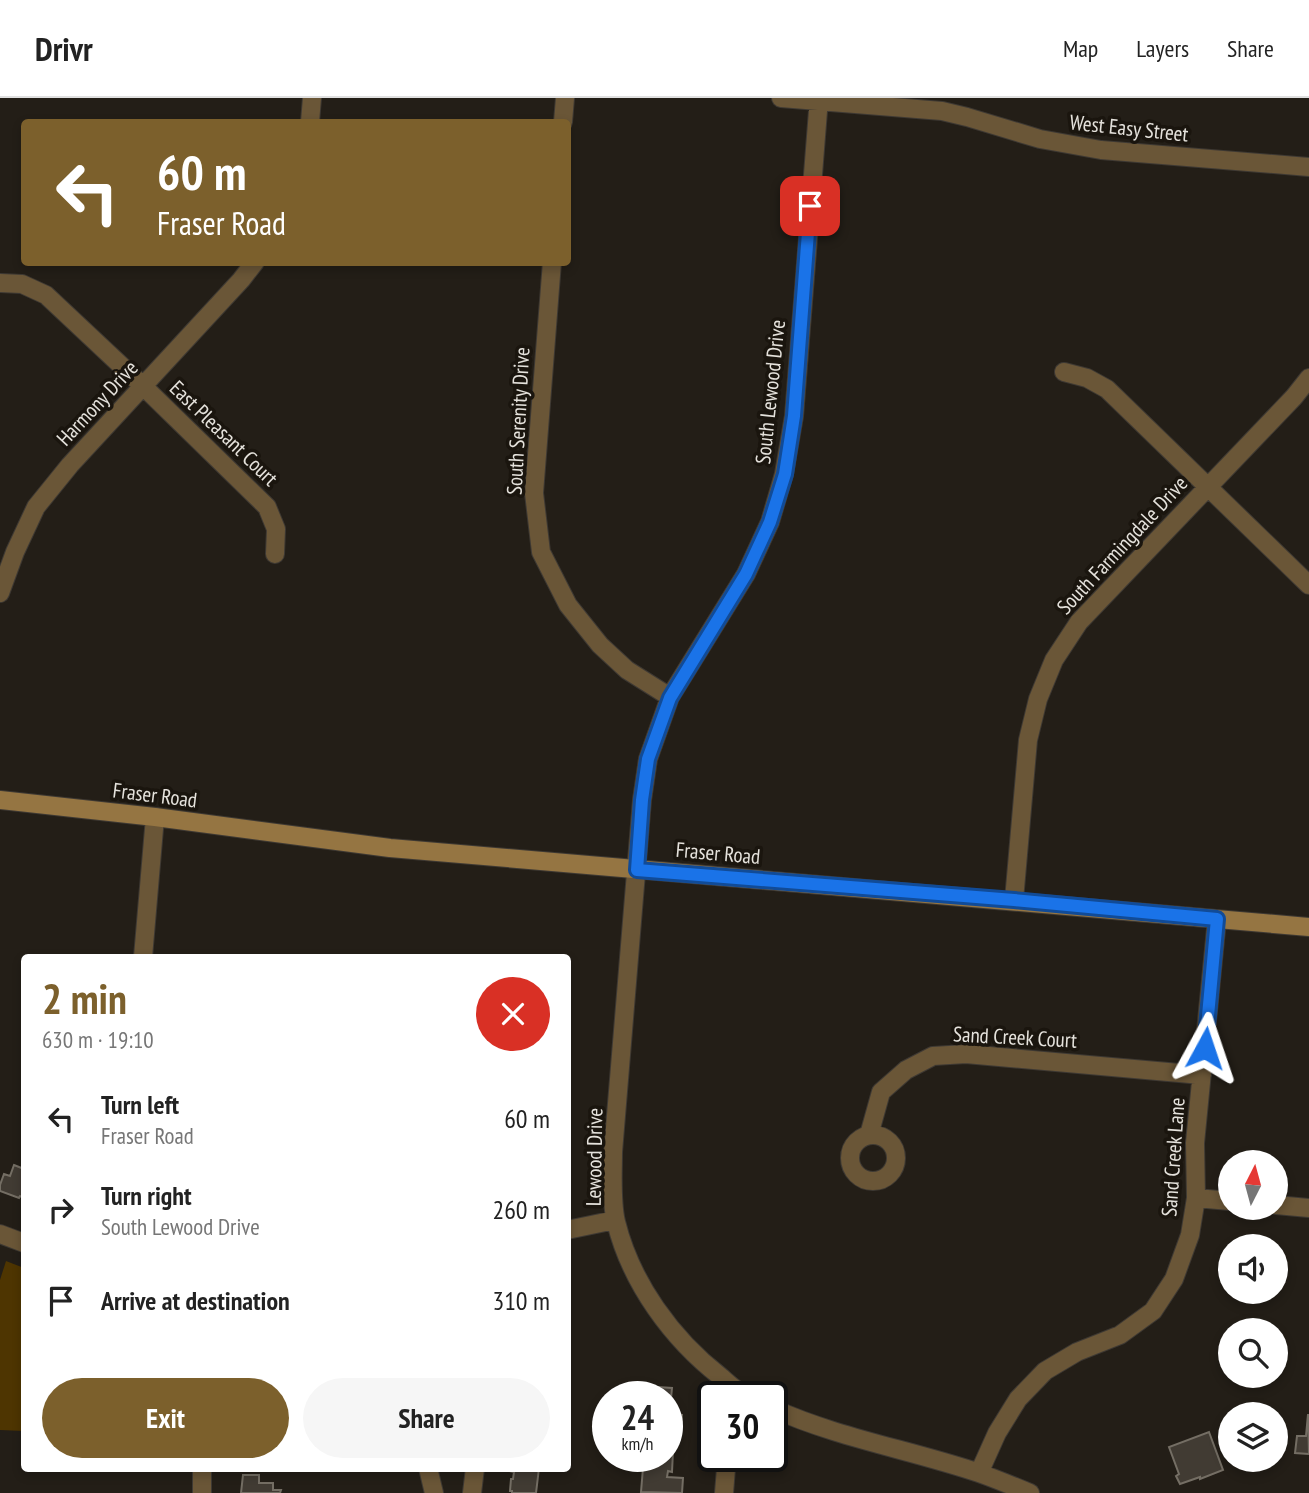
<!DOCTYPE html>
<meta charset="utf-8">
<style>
:root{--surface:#fff;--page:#f6f6f6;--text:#222;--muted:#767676;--line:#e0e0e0;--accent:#7c602c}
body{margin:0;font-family:"PT Sans Narrow",sans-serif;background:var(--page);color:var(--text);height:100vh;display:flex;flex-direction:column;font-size:26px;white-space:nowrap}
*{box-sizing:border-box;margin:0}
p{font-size:23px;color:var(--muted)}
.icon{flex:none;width:38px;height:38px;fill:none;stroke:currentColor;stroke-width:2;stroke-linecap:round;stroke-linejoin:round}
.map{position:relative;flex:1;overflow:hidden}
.sheet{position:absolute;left:21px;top:856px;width:550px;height:518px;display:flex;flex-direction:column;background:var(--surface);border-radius:7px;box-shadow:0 4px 10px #0003}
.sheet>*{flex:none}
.banner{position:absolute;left:21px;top:21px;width:550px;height:147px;border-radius:7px;box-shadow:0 4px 10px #0003;background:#7c602c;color:#fff;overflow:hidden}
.needle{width:46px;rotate:6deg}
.tools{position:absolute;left:1218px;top:1052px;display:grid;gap:14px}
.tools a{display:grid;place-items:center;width:70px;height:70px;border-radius:50%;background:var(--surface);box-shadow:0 4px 10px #0003;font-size:35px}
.speed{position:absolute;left:592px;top:1283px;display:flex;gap:14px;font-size:35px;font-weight:700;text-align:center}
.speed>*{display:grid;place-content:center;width:91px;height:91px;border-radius:50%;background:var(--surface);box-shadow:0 4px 10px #0003;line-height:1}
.speed small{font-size:18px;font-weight:400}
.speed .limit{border:4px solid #111;border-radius:10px;background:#fff;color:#111}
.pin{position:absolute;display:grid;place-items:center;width:60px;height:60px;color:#fff;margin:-30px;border-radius:14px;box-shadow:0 4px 10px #0006}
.me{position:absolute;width:77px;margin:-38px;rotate:5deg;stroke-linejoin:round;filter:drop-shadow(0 0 5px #0008)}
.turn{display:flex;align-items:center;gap:24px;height:147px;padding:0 21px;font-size:32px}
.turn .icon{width:91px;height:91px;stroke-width:2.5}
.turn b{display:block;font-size:49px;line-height:60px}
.round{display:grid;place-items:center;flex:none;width:74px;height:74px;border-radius:37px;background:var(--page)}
.headline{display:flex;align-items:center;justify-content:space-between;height:119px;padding:0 21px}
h1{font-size:42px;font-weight:800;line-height:52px;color:var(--accent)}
.button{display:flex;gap:14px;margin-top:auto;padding:14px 21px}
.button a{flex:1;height:80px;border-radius:42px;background:var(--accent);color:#fff;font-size:28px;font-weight:800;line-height:80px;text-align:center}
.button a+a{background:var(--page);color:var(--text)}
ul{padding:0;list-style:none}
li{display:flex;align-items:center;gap:21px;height:91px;padding:0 21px}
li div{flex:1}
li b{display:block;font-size:26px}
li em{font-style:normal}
header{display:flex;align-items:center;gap:42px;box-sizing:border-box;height:98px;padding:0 35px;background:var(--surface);border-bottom:2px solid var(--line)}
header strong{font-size:33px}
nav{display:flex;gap:38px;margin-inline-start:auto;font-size:24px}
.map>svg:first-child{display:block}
.green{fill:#4e3501}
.building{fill:#413b33;stroke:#746e64;stroke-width:2}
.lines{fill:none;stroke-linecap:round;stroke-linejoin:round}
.street-casing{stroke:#3e3933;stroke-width:20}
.secondary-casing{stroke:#3e3933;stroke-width:20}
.street{stroke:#6a5637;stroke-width:18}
.secondary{stroke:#957542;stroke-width:18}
.route-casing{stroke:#114b97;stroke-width:18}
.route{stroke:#1a73e8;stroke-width:12}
.labels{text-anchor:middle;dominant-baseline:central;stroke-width:7;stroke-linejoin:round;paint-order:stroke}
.street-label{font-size:21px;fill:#e5e2dc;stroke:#1a150e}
</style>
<header>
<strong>Drivr</strong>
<nav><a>Map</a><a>Layers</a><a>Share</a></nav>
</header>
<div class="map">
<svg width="1309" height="1395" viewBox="0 0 1309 1395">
<rect width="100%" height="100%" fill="#231e17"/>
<path class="green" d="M6,1163L24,1170V1333L0,1332V1182Z"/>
<path class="building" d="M14,1067L24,1071V1100L20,1098L19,1100L0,1093V1087L4,1076L10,1078Z
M643,1288L672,1290L670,1311H667V1298H642Z
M667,1316L682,1317L681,1334L667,1333Z
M1308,1316L1309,1356L1295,1355L1297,1338H1306Z
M1209,1334L1223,1372L1200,1381V1379L1180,1386L1176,1378L1179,1376L1169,1349Z
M667,1352L673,1353L672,1374L668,1373L667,1379L683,1380L682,1395L641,1394L644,1358H667Z
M509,1370H539L536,1395H512V1393H510L511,1381H513L514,1374L509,1373Z
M243,1377H259V1385H273V1392H281L280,1395H241Z"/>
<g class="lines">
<defs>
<path id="street" d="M781,0L942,13L967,19L1040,41L1101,52L1309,69
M310,24L312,0
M563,24L565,0
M552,164L534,395L541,454L568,507L600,547L627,572L670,599
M0,185L22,186L46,197L144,289L267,409L276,431L275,456
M1064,274L1087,280L1107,291L1309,487
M0,495L15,454L36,409L70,367L241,182L255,164
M1014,802L1028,642L1038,601L1054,562L1079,524L1294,299L1309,280
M143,859L155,719
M850 1060a23 23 0 1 1 46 0a23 23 0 1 1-46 0Z
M869,1037L881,994L906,972L933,958L966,956L1202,977
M1196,1100L1230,1103
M1276,1107L1309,1110
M567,1132L615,1122
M0,1136L24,1145
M747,1298C737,1294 729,1286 721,1279C672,1241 631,1185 616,1124C611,1102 613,1076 613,1054L642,702L648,661L670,599L746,476L770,424L784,376L794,318L819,0
M772,1310C838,1340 911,1352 979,1375C996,1381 1013,1388 1030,1395
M202,1370V1395
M428,1370L434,1395
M979,1375L997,1335L1018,1301L1045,1273L1077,1254L1120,1237L1153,1213L1174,1181L1190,1137L1196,1100L1195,1045L1217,821
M472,1395L475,1370
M724,1395L727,1358"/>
<path id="secondary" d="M0,702L155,719L390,750L1309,829"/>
</defs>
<use href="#street" class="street-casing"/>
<use href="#secondary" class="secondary-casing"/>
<use href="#street" class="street"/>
<use href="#secondary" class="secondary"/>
</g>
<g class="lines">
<defs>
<path id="route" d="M810,108L794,318L785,376L770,424L746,476L670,600L648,661L642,702L637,772L1014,802L1217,821L1205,950"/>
</defs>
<use href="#route" class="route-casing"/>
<use href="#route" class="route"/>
</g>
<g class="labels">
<g class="street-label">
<text transform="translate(1129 30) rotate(6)">West Easy Street</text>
<text transform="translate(770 294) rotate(-84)">South Lewood Drive</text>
<text transform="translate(97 305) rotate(-47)">Harmony Drive</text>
<text transform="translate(518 323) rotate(-87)">South Serenity Drive</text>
<text transform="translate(224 335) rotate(44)">East Pleasant Court</text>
<text transform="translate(1122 447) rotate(-47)">South Farmingdale Drive</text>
<text transform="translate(155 697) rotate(7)">Fraser Road</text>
<text transform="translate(718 755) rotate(5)">Fraser Road</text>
<text transform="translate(1015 939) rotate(3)">Sand Creek Court</text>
<text transform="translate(594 1059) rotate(-89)">Lewood Drive</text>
<text transform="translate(1173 1059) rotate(-86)">Sand Creek Lane</text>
</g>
</g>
</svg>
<div class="tools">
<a><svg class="needle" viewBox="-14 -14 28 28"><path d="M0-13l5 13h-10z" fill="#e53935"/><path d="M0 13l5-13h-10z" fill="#767676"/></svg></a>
<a><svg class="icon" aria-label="sound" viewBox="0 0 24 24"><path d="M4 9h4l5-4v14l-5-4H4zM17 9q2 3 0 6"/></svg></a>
<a><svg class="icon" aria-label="search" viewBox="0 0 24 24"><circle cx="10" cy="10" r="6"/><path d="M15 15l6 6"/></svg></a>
<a><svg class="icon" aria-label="layers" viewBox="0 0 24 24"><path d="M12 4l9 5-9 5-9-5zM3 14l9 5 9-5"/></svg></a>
</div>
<div class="speed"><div>24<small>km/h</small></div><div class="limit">30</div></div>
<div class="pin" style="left:810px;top:108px;background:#d93025"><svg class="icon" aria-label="arrive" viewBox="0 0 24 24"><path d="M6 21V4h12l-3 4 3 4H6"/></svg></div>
<svg class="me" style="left:1205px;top:950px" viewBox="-20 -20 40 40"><path d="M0-17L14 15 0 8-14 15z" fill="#1a73e8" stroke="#fff" stroke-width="4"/></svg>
<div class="banner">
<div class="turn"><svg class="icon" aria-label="left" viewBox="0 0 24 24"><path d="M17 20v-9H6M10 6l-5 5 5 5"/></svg><div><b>60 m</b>Fraser Road</div></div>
</div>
<section class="sheet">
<div class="headline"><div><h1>2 min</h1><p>630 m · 19:10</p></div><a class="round" style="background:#d93025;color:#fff"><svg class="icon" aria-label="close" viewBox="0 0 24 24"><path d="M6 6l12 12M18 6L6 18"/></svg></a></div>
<ul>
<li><svg class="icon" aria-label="left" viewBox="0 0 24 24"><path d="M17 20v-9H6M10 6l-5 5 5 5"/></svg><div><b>Turn left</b><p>Fraser Road</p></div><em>60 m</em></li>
<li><svg class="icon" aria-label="right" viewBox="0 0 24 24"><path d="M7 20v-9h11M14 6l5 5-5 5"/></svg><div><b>Turn right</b><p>South Lewood Drive</p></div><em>260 m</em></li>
<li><svg class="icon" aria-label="arrive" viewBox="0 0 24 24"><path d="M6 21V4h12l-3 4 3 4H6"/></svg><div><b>Arrive at destination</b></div><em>310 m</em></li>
</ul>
<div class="button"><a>Exit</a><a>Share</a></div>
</section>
</div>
